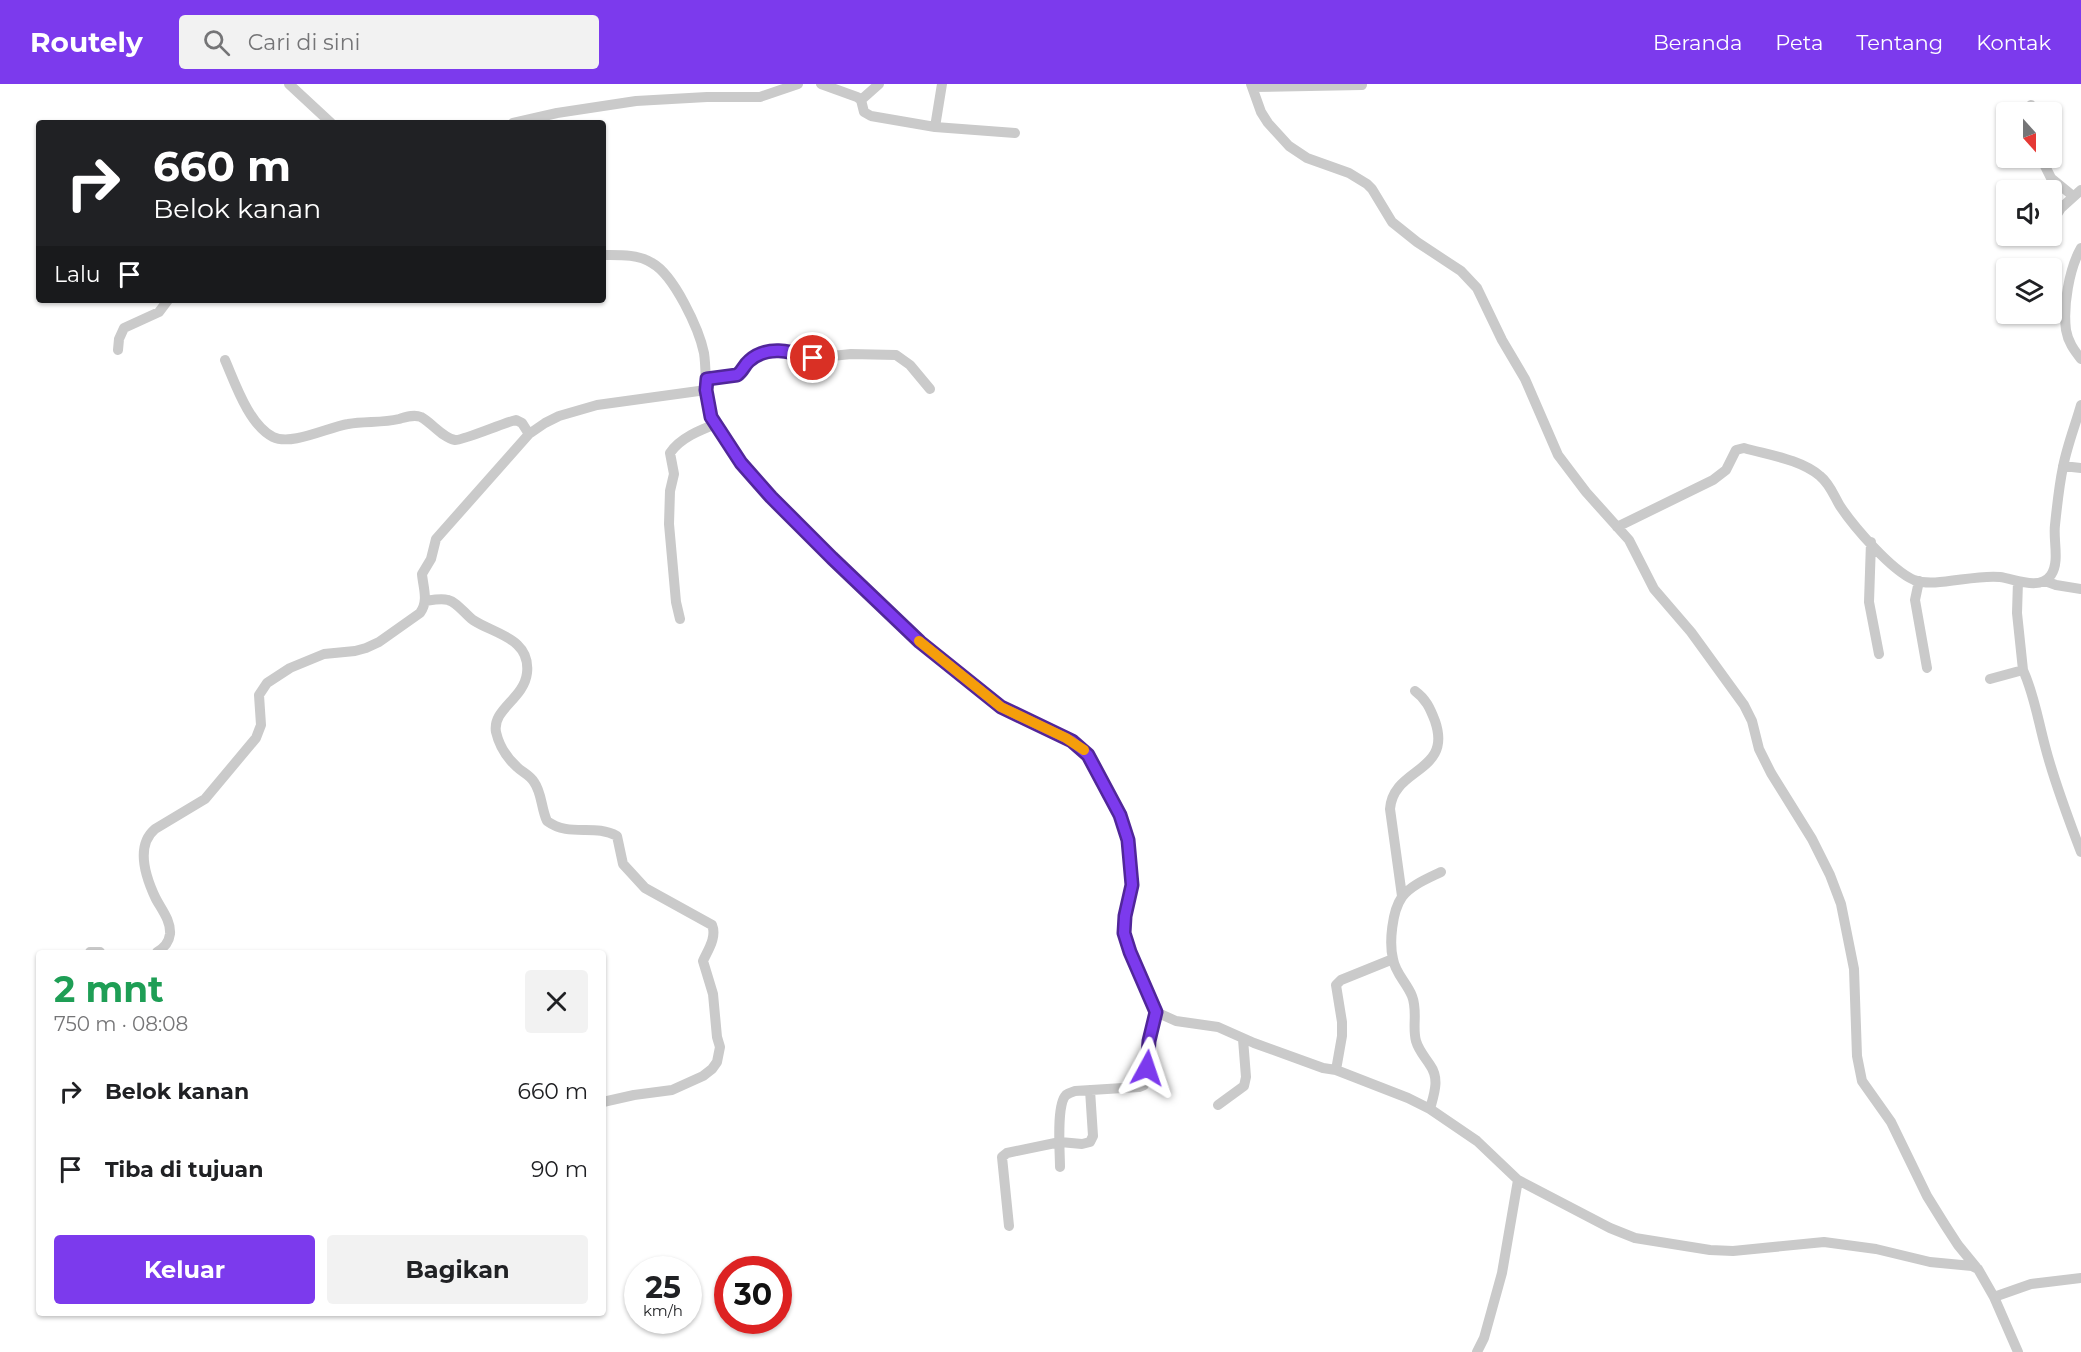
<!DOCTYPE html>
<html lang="id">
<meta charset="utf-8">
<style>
:root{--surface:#fff;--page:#f2f2f2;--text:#202124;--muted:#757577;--accent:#7c3aed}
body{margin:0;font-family:Montserrat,sans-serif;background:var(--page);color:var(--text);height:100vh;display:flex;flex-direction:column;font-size:22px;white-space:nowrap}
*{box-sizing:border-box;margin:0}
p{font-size:20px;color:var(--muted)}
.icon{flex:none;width:33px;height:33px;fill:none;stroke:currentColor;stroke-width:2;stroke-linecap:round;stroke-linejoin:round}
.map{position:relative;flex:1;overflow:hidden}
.panel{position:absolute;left:36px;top:866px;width:570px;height:366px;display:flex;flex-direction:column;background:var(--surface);border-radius:6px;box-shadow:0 2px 4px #0004}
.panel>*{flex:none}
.banner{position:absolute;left:36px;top:36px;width:570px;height:183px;border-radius:6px;box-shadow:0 2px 4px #0004;background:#202124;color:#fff;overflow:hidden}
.needle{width:39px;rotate:159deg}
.fabs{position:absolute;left:1996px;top:18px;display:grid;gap:12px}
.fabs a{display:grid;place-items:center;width:66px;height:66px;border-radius:6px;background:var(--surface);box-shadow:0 2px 4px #0004;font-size:30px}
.speed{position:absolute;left:624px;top:1172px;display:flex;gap:12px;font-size:30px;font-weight:700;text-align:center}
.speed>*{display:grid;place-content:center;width:78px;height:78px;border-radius:50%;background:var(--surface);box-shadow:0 2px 4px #0004;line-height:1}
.speed small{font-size:15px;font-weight:400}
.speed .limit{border:9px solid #d22;background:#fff;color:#111}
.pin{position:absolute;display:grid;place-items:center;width:51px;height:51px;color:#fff;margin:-26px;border:3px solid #fff;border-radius:50%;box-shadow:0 2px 6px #0007}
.me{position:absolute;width:66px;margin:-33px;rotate:5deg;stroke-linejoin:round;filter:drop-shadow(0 0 4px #0008)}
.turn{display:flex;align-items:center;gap:21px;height:126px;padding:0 18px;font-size:27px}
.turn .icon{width:78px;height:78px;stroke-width:2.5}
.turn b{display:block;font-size:42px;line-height:51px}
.then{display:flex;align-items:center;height:57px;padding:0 18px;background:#0003;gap:12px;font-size:22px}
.round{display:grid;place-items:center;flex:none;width:63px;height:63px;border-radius:6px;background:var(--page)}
.head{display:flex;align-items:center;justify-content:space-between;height:102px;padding:0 18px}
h1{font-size:36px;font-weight:700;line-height:45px;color:#1e9e55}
.cta{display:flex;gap:12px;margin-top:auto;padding:12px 18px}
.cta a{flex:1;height:69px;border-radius:6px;background:var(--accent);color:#fff;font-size:24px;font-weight:700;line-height:69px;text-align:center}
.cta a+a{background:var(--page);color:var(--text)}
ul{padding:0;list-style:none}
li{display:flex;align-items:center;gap:18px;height:78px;padding:0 18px}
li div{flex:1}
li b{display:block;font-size:22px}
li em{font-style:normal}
header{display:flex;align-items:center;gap:36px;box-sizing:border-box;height:84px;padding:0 30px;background:var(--accent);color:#fff}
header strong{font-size:28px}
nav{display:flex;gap:33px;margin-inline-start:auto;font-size:21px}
.search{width:420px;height:54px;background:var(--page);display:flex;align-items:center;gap:15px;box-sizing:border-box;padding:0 21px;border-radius:6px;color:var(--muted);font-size:22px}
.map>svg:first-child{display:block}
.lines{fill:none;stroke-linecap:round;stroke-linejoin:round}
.minor{stroke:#cacaca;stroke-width:10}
.route-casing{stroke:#51269a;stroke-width:15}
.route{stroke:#7c3aed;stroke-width:10}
.slow{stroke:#f59e0b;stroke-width:10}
</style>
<header>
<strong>Routely</strong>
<div class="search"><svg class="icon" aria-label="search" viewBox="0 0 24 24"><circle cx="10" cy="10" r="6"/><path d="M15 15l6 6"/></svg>Cari di sini</div>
<nav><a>Beranda</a><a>Peta</a><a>Tentang</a><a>Kontak</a></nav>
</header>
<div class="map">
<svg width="2081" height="1268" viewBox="0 0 2081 1268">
<rect width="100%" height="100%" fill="#fff"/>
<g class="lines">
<path class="minor" d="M289,0L331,39
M821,0L857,13L861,16L864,28L871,32L935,43L1015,49
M1251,0L1261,28L1268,39L1289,62L1307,74L1349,89L1367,100L1372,105L1392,138L1417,158L1461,187L1477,204L1502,256L1525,295L1558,371L1586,408L1629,456L1654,505L1691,548L1744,621L1752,637L1759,665L1771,689L1812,755L1830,791L1841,820L1854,885L1857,972L1862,997L1891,1038L1927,1112L1945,1141L1958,1161L1976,1183
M1253,3L1362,1
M861,16L879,0
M2031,21L2032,28
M513,39L557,29L636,17L707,13H760L798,0
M935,43L942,0
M2041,74L2051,94L2073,112
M2052,138L2061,124L2081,106
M2081,164C2069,185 2063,222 2066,246C2068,258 2074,266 2081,275
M603,171C619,171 638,170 652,179C674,191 699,245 704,269C707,289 704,310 710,329C716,347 740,378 752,392C768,410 785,426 802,443C823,465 845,486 867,507C910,547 952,588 1001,623C1025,640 1071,645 1088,671C1113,711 1135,755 1132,803C1131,818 1122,833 1124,848C1127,871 1146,906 1156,928L1176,937L1218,943L1254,959L1323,984L1336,986L1408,1014L1430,1025L1477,1057L1518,1096L1610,1144L1635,1154L1710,1166L1733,1167L1824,1158L1876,1165L1930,1178L1972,1182L1978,1185L1994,1213L2018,1268
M118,266L119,255L124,244L159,228L168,216
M225,276C235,299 249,341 273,353C292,362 328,343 348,340C365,337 382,339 399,335C406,333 414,330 421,333C432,339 443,354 455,356C462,357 503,339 516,336L522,339L529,350
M707,295L737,291L750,275L771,267L794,268L813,274L851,270L896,271L910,281L930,305
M2063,382L2081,384
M1617,443L1713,396L1726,386L1736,366L1744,364C1768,371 1800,375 1820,392C1830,400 1834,412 1840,422C1854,443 1891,486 1914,496C1935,504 1974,490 2000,493C2015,495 2040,507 2051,491C2060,478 2053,456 2055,441C2057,422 2059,402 2063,383C2067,362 2075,342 2081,321
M1871,458L1869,518L1879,570
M1919,497L1915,516L1927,584
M2045,497L2056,501L2081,505
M425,517C432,516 441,514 448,516C457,518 465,530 473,536C494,550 531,554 527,589C524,615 492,625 496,648C499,661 507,674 517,683C522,688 530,691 534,698C542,709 541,724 547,737C570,754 594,739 617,752L623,780L645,804L712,841C717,853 708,866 703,877L713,910L717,953L720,963L717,978L712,985L703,992L672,1006L634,1011L603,1018
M680,535L676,518L669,440L670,407L674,390L670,369C680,354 700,346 716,340
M2023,586C2034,610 2038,636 2045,662C2054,697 2068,734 2081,768
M1990,595L2023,586L2017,529L2018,497
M1402,812L1390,725C1393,683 1453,689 1435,637C1430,624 1426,615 1415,607
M90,868H100
M157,868C164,864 169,858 170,850C171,837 162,826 156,815C146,794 135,762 155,745L205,715L256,654L261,641L259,611L267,599L290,584L324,570L355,567L366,564L379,558L420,529C429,517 423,503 422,490L431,475L436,455L529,350L545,339L559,332L597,321L706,306
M1336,986L1342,952V938L1336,901L1341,896L1393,875
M1218,1021L1244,1002L1246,993L1243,955
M1430,1025C1434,1010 1440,995 1430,981C1425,973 1419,967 1416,957C1412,943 1418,927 1412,912C1407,899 1395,889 1393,875C1389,859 1392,827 1402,813C1411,801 1429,794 1441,788
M1060,1083C1060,1068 1056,1021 1066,1011C1069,1009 1072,1008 1075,1007L1139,1003L1144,1001L1146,997L1149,957L1156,928
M1009,1142L1002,1073L1007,1069L1060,1058L1082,1060L1090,1058L1093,1052L1090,1006
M1994,1213L2031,1200L2081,1194
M1477,1268L1484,1254L1502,1189L1518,1096"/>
</g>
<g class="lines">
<defs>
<path id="route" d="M813,274C792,268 768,260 749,277C744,281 743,287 737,291L707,295L706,306L711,333L741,379L771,413L832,474L920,558L1001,623L1072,657L1088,671L1120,731L1128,756L1132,801L1125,832L1124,849L1130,868L1156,928L1149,957L1147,984"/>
</defs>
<use href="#route" class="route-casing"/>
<use href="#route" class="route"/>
<path class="slow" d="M919,557L1001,623L1066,654L1084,666"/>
</g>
</svg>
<div class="fabs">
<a><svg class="needle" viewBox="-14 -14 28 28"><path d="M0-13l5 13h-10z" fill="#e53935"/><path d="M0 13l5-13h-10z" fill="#757577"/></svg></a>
<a><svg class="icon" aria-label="sound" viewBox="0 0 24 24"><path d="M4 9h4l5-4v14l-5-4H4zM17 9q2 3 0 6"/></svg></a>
<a><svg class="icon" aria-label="layers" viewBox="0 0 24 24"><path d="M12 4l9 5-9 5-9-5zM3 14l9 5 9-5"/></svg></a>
</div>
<div class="speed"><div>25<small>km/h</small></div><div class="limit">30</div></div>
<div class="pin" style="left:813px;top:274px;background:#d93025"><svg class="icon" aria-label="arrive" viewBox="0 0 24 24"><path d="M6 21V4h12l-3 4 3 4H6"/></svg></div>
<svg class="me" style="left:1147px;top:984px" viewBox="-20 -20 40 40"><path d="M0-17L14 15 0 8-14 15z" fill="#7c3aed" stroke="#fff" stroke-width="4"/></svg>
<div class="banner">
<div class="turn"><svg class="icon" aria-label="right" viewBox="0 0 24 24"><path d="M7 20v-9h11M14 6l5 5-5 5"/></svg><div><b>660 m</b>Belok kanan</div></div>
<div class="then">Lalu<svg class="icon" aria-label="arrive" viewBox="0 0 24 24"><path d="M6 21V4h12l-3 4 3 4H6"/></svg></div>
</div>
<section class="panel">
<div class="head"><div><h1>2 mnt</h1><p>750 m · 08:08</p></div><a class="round"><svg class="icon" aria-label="close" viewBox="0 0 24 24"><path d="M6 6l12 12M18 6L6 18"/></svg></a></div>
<ul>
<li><svg class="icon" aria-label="right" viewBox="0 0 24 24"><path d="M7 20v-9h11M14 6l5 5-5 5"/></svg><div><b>Belok kanan</b></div><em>660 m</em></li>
<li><svg class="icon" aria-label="arrive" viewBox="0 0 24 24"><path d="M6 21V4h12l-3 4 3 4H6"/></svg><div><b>Tiba di tujuan</b></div><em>90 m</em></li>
</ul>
<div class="cta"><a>Keluar</a><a>Bagikan</a></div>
</section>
</div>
